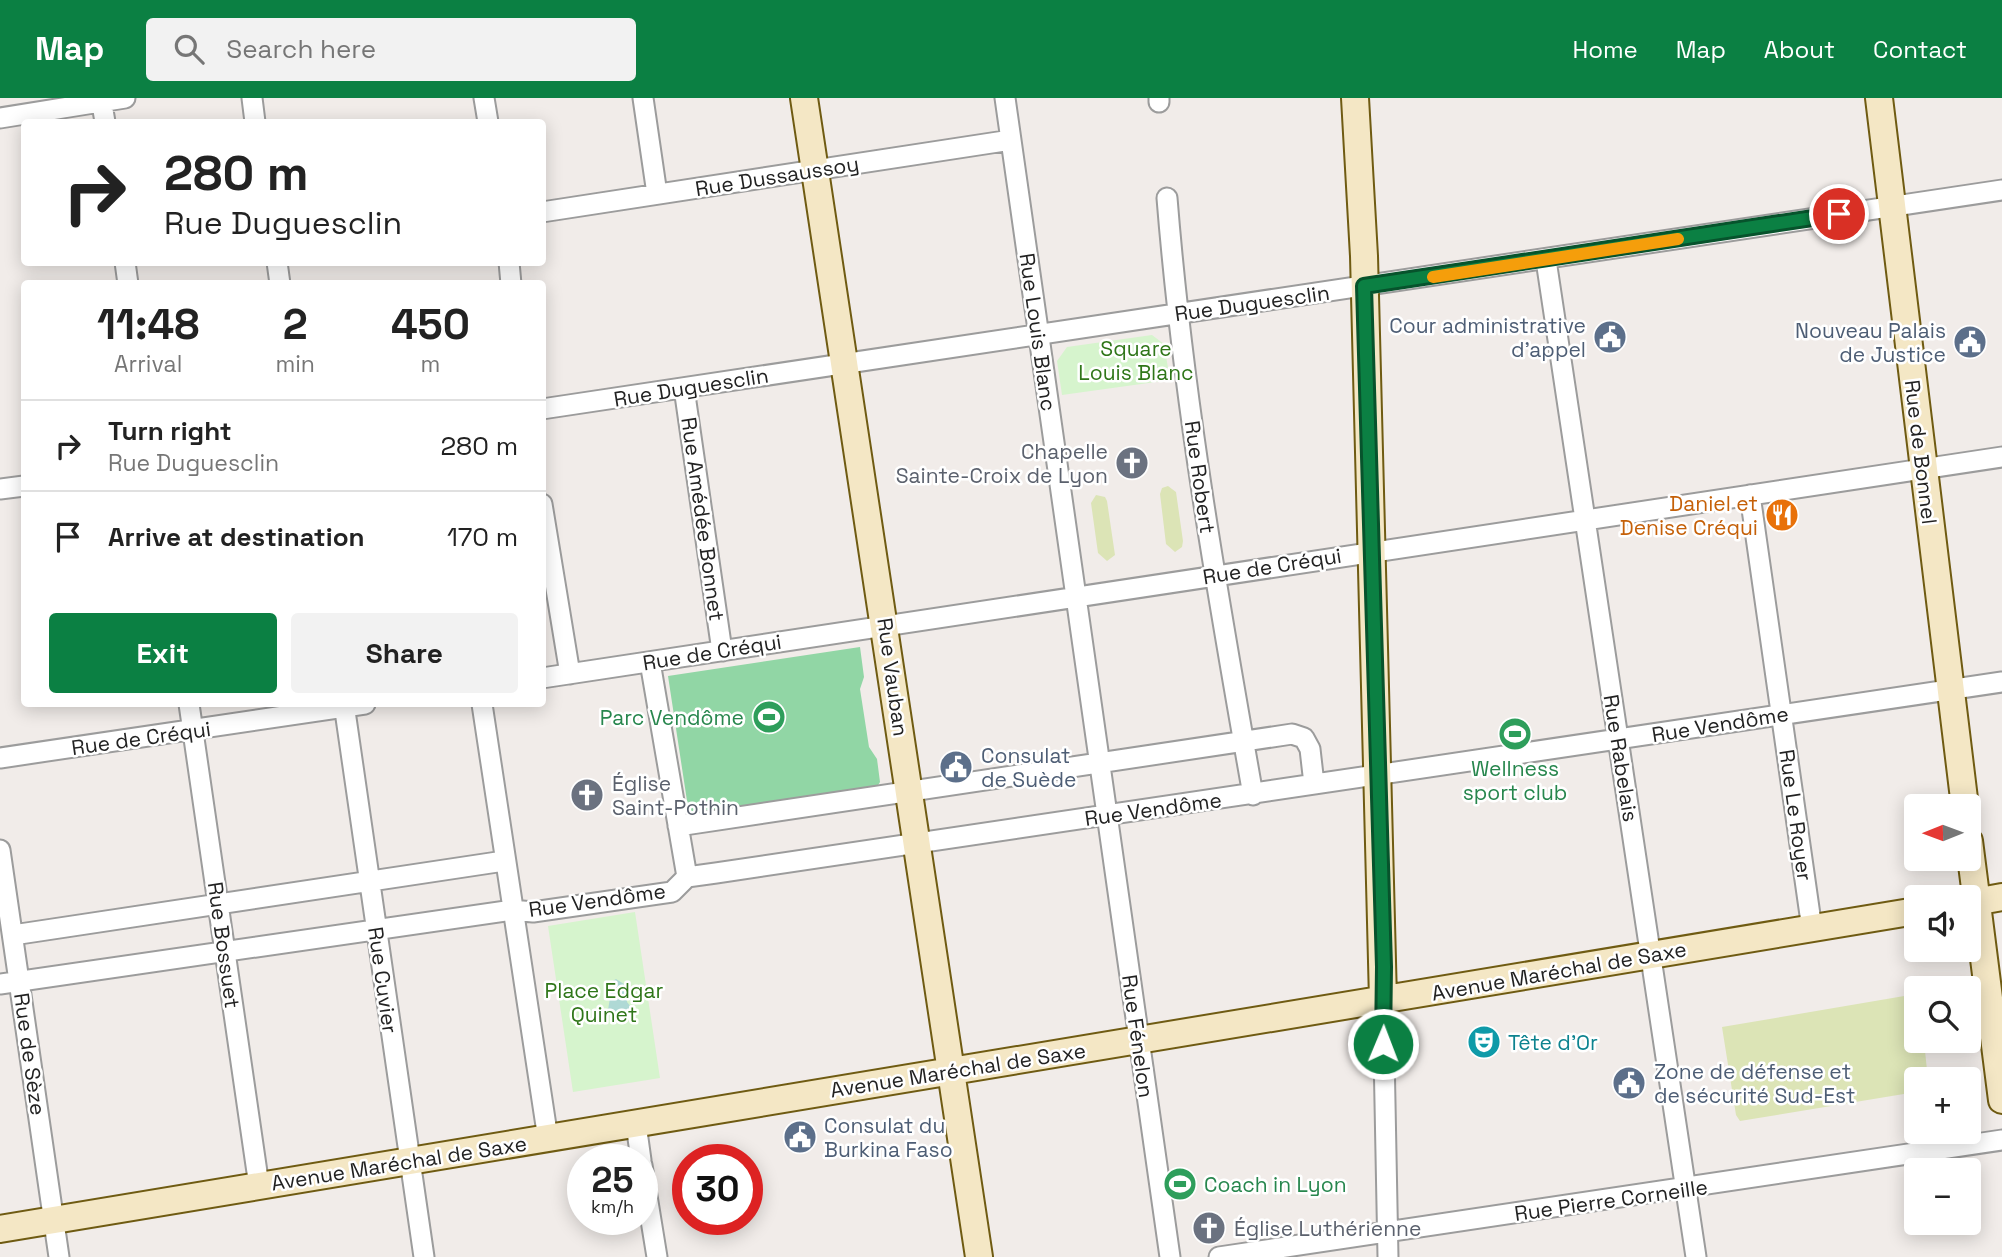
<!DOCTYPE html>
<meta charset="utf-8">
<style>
:root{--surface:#fff;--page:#f2f2f2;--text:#222;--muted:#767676;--line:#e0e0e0;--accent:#0b8043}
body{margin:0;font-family:"Space Grotesk",sans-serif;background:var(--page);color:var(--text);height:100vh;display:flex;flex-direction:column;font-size:26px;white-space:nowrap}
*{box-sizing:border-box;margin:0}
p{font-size:23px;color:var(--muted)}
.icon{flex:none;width:38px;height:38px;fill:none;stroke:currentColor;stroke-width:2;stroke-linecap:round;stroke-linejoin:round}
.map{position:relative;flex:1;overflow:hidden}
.side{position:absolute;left:21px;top:182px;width:525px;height:427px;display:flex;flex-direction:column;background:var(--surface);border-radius:7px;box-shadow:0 4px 18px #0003}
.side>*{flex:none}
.hud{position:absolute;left:21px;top:21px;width:525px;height:147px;border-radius:7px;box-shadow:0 4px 18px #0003;background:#fff;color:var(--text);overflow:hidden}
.needle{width:46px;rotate:269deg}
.tools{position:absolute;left:1904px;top:696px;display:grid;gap:14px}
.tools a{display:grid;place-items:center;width:77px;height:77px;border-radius:7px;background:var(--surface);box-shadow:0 4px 18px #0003;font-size:35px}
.speed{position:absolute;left:567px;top:1046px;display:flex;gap:14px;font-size:35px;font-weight:700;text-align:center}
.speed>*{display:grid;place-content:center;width:91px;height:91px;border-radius:50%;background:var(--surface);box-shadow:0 4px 18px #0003;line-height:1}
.speed small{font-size:18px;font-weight:400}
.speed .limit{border:10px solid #d22;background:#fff;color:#111}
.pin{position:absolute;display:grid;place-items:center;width:60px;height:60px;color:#fff;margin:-30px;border:4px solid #fff;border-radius:50%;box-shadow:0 2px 7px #0007}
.me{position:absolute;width:77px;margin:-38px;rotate:1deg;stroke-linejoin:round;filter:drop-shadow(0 0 5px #0008)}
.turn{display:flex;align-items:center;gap:24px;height:147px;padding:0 28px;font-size:32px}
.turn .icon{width:91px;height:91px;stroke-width:2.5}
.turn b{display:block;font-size:49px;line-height:60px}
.eta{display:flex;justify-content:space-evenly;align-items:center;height:119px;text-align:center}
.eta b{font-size:42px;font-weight:700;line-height:49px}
.cta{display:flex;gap:14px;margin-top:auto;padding:14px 28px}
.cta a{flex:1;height:80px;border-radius:7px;background:var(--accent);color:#fff;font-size:28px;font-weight:700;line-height:80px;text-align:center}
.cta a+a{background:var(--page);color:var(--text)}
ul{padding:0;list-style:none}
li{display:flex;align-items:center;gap:21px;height:91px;padding:0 28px;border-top:2px solid var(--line)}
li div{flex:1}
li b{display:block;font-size:26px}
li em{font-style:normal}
header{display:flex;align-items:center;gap:42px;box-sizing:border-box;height:98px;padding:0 35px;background:var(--accent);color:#fff}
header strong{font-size:33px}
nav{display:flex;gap:38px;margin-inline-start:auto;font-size:24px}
.search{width:490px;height:63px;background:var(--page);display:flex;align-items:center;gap:18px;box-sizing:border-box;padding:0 24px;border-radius:7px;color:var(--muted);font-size:26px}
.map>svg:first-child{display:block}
.grass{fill:#dce4b6}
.park{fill:#d6f4cd}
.pitch{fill:#91d6a5}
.water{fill:#afd9d5}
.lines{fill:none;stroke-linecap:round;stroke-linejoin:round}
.street-casing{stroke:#9c9c9c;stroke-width:23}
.secondary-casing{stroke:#6f5b12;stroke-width:30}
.street{stroke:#fff;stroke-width:19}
.secondary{stroke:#f4e7c5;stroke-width:26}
.route-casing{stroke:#07532c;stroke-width:18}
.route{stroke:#0b8043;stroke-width:12}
.slow{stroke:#f59e0b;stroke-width:12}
.labels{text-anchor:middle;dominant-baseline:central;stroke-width:5;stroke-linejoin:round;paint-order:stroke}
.street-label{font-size:21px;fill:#222;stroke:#fff}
.service-label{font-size:21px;fill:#4e5e75;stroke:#fff;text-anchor:start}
.park-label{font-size:21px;fill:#2f7619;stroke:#fff}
.worship-label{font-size:21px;fill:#5b616d;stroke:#fff;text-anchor:start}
.food-label{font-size:21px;fill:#c56008;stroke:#fff;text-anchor:end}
.leisure-label{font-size:21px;fill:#27864d;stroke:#fff;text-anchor:end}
.culture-label{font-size:21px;fill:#0d838f;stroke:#fff;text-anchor:start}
</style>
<header>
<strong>Map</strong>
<div class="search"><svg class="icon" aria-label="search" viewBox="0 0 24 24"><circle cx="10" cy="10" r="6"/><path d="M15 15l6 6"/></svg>Search here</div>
<nav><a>Home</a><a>Map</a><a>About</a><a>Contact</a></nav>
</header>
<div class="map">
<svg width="2002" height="1159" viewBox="0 0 2002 1159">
<rect width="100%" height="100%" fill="#f1ece9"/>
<path class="grass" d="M1168,388L1176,394L1183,443L1182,449L1175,454L1166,446L1160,396L1162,390Z
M1096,397L1105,399L1107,403L1115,457L1107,463L1098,455L1091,405Z
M1916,896V943H1924L1928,982H1916V994L1740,1023L1736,1017L1722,929Z"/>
<path class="park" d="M1152,237L1164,246L1170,282L1062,297L1057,263L1067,249Z
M635,814L660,980L573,994L548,828Z"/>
<path class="pitch" d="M860,549L864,579L860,591L869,649L877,661L880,684L877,689L689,716L668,578Z"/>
<path class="water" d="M616,881L627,888V904L631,909L629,918L621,923L612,920L608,912L610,900L605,895L608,886Z"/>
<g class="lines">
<defs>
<path id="street" d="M101,0L105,24
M252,0L255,24
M484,0L488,24
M643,0L657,96
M1005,0L1170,1159
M1159,0V4
M0,20L125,0
M1167,100C1183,301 1218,499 1253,697
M542,114L1011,42
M1546,162L1696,1159
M125,164L128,186
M277,164L280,186
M509,164L511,186
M684,290L722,553
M542,311L2002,92
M0,391L24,388
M1750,397L1812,831
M542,406L570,576
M650,564L687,779
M542,580L2002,359
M189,606L259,1088
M344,606L424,1159
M482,606L548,1041
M0,660L365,606
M678,728L1292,636L1304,640L1310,651L1314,686
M0,752L59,1159
M13,837L504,763
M0,886L512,812L533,814L672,794L687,779L716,775L2002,584
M1383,902L1388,1159
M636,1026L641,1062
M642,1067L657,1159
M1219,1159L2002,1042"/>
<path id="secondary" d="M804,0L979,1159
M1355,0L1364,158L1383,902
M1879,0L1965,709
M1969,743L2002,1002
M1969,805L2002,799
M0,1131L1916,813"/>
</defs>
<use href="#street" class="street-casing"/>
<use href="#secondary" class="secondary-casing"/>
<use href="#street" class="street"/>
<use href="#secondary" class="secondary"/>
</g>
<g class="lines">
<defs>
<path id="route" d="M1383,946L1384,869L1364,188L1839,116"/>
</defs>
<use href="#route" class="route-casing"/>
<use href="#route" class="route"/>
<path class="slow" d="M1433,179L1678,141"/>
</g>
<defs>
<symbol id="civic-disc" viewBox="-11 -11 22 22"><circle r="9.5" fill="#5c6f8a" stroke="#fff"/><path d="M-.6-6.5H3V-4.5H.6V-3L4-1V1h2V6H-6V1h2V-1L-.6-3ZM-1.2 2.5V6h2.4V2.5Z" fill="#fff"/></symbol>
<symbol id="church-disc" viewBox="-11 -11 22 22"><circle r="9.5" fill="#6b7280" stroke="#fff"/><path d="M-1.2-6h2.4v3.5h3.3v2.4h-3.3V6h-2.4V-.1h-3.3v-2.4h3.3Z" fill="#fff"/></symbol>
<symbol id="restaurant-disc" viewBox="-11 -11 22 22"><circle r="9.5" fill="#e8710a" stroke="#fff"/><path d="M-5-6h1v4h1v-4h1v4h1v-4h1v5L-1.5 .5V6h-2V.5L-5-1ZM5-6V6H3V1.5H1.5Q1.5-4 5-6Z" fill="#fff"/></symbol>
<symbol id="stadium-disc" viewBox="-11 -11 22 22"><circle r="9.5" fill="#2e9e5b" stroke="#fff"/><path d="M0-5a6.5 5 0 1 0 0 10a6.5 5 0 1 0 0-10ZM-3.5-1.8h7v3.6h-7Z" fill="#fff"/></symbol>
<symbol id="theatre-disc" viewBox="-11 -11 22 22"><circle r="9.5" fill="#0f9aa8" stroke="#fff"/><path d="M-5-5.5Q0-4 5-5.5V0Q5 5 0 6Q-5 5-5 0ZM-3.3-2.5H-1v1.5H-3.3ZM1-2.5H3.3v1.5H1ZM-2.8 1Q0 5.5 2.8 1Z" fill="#fff"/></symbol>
</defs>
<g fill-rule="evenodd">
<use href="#civic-disc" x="1591" y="220" width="38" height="38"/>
<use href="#civic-disc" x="1951" y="225" width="38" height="38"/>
<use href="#church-disc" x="1113" y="346" width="38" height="38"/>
<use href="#restaurant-disc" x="1763" y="398" width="38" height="38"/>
<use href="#stadium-disc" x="750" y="600" width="38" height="38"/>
<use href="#stadium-disc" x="1496" y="617" width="38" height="38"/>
<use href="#civic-disc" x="937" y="650" width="38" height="38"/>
<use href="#church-disc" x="568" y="678" width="38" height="38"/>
<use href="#theatre-disc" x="1465" y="925" width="38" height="38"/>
<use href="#civic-disc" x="1610" y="966" width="38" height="38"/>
<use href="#civic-disc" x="781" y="1020" width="38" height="38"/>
<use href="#stadium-disc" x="1161" y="1067" width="38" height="38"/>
<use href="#church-disc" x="1190" y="1111" width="38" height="38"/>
</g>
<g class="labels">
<g class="street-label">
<text transform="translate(777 78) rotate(-9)">Rue Dussaussoy</text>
<text transform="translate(1252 205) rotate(-8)">Rue Duguesclin</text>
<text transform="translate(1038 234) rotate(82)">Rue Louis Blanc</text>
<text transform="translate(691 289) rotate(-9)">Rue Duguesclin</text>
<text transform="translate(1921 354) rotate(83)">Rue de Bonnel</text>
<text transform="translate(1200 379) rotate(82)">Rue Robert</text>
<text transform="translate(703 421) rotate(82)">Rue Amédée Bonnet</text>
<text transform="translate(1272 468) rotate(-9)">Rue de Créqui</text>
<text transform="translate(712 554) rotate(-9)">Rue de Créqui</text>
<text transform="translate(893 579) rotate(82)">Rue Vauban</text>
<text transform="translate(1720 626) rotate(-9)">Rue Vendôme</text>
<text transform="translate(141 640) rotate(-8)">Rue de Créqui</text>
<text transform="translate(1621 660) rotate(81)">Rue Rabelais</text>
<text transform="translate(1153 711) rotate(-8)">Rue Vendôme</text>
<text transform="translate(1796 717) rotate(82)">Rue Le Royer</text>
<text transform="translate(597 802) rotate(-8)">Rue Vendôme</text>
<text transform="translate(224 847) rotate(82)">Rue Bossuet</text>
<text transform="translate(1559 873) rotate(-10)">Avenue Maréchal de Saxe</text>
<text transform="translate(383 882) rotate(82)">Rue Cuvier</text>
<text transform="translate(1138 938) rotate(82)">Rue Fénelon</text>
<text transform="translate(30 956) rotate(82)">Rue de Sèze</text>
<text transform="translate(958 972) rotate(-9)">Avenue Maréchal de Saxe</text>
<text transform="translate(399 1065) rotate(-9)">Avenue Maréchal de Saxe</text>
<text transform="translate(1611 1102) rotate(-8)">Rue Pierre Corneille</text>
</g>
<g class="service-label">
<text x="1586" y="227" text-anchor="end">Cour administrative<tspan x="1586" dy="24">d'appel</tspan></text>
<text x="1946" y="232" text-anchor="end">Nouveau Palais<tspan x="1946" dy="24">de Justice</tspan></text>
<text x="981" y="657">Consulat<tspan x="981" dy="24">de Suède</tspan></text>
<text x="1654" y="973">Zone de défense et<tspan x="1654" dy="24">de sécurité Sud-Est</tspan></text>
<text x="824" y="1027">Consulat du<tspan x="824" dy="24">Burkina Faso</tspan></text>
</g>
<g class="park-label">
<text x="1136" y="250">Square<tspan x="1136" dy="24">Louis Blanc</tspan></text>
<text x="604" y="892">Place Edgar<tspan x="604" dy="24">Quinet</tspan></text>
</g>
<g class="worship-label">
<text x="1108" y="353" text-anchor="end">Chapelle<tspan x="1108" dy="24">Sainte-Croix de Lyon</tspan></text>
<text x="612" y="685">Église<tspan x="612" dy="24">Saint-Pothin</tspan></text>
<text x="1234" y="1130">Église Luthérienne</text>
</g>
<g class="food-label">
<text x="1758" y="405">Daniel et<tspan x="1758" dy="24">Denise Créqui</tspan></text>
</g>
<g class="leisure-label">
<text x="744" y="619">Parc Vendôme</text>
<text x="1515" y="670" text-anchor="middle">Wellness<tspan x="1515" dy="24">sport club</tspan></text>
<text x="1204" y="1086" text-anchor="start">Coach in Lyon</text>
</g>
<g class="culture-label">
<text x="1508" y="944">Tête d'Or</text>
</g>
</g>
</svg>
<div class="tools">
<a><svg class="needle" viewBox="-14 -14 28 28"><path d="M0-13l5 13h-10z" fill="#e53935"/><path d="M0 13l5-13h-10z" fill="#767676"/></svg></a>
<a><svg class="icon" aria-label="sound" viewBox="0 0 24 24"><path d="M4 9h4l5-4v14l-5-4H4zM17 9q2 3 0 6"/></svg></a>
<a><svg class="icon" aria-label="search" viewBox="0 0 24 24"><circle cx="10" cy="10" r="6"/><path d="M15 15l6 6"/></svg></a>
<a>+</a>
<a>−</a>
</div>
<div class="speed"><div>25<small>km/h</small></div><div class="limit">30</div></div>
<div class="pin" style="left:1839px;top:116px;background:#d93025"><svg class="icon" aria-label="arrive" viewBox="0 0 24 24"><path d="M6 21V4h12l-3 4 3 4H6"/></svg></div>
<svg class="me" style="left:1383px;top:946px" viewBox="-20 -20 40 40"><circle r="17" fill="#0b8043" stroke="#fff" stroke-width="3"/><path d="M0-11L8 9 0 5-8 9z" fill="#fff"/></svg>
<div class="hud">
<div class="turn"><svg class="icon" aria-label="right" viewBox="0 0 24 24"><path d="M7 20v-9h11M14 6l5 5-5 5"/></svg><div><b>280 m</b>Rue Duguesclin</div></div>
</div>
<section class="side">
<div class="eta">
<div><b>11:48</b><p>Arrival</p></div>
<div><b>2</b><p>min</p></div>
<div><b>450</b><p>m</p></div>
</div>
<ul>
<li><svg class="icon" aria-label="right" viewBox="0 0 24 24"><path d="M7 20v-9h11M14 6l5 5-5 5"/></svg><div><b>Turn right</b><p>Rue Duguesclin</p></div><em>280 m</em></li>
<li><svg class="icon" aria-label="arrive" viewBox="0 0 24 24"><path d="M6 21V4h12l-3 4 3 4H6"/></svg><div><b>Arrive at destination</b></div><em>170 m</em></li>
</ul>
<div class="cta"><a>Exit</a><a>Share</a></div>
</section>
</div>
